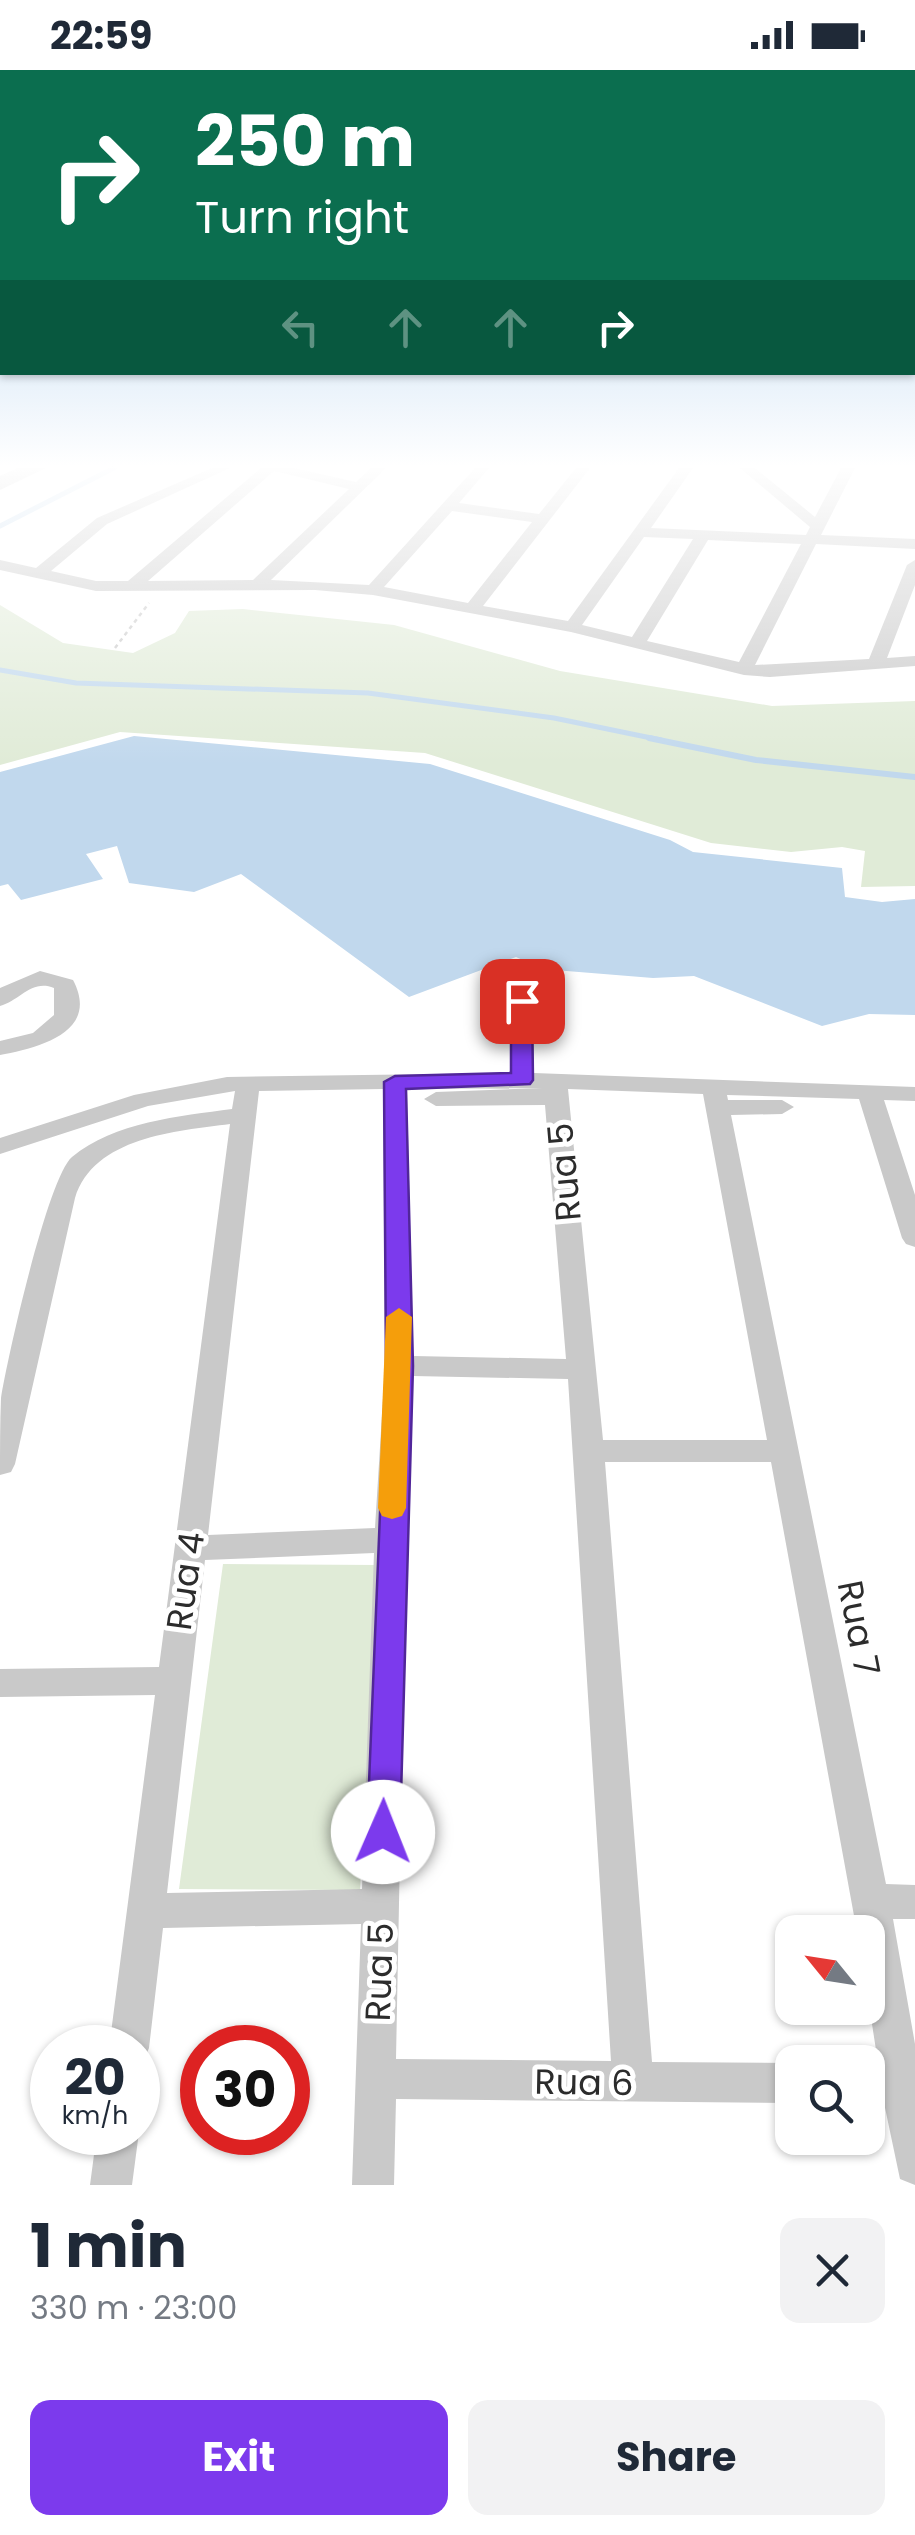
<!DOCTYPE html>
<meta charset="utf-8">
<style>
:root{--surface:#fff;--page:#f2f2f3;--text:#1f2937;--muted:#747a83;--accent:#7c3aed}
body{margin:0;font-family:Poppins,sans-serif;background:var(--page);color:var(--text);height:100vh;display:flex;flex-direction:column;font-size:38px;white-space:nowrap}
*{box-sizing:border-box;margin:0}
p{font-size:32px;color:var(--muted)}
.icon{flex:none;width:55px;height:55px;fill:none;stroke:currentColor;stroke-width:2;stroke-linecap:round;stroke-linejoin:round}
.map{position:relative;height:2115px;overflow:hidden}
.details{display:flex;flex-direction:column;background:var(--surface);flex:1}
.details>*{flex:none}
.banner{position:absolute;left:0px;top:0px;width:915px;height:305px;box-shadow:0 2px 8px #0004;background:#0b6e4f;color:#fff;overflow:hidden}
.needle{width:65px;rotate:300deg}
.controls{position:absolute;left:775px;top:1845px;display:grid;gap:20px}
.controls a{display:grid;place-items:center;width:110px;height:110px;border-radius:20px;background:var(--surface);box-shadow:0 2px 8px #0004;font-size:50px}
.speed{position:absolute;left:30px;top:1955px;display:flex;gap:20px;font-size:50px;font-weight:700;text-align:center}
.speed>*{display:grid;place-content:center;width:130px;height:130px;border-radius:50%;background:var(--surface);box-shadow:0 2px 8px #0004;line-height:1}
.speed small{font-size:25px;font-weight:400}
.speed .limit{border:15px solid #d22;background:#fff;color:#111}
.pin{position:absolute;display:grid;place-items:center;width:85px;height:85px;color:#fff;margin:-42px;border-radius:20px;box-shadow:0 5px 15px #0006}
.me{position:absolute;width:110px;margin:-55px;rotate:1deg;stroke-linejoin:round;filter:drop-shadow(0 0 8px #0008)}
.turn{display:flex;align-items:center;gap:35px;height:210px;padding:0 30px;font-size:45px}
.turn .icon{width:130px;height:130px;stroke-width:2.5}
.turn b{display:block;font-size:70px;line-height:85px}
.lanes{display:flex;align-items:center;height:95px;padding:0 30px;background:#0003;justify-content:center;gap:50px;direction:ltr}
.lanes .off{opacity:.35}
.round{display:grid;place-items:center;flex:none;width:105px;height:105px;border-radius:20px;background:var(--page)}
.head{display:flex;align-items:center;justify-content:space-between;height:170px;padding:0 30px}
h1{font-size:60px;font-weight:700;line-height:75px}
.cta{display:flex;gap:20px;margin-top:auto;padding:20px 30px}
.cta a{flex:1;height:115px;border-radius:20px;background:var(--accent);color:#fff;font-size:40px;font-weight:700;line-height:115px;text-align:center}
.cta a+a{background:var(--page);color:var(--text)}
.status{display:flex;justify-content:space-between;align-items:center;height:70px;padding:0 50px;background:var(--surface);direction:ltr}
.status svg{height:28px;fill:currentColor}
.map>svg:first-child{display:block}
.green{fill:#e0ebd7}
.water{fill:#c1d8ed}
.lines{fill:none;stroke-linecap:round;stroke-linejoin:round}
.stream-far1{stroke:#c1d8ed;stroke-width:5}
.stream{stroke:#c1d8ed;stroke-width:6}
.path{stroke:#c9c9c9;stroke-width:2.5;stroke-dasharray:4 4;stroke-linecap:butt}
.street{fill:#c9c9c9;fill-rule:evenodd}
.secondary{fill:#b6b6b6;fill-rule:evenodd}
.route{fill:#7c3aed;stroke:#51269a;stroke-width:2.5}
.slow{fill:#f59e0b}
.labels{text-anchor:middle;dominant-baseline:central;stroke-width:10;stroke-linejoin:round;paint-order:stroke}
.near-street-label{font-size:35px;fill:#2c2c2c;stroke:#fff}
</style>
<div class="status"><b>22:59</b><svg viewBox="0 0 49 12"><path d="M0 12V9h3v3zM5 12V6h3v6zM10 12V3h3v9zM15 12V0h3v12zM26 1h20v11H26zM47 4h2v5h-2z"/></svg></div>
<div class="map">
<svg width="915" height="2115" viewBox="0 0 915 2115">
<rect width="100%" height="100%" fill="#fff"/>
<path class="green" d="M0,535L63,573L133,583L175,563L189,541L243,539L394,555L560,601L772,636L915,631V816L861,817L865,781L842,777L791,782L711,773L425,683L120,662L0,695Z
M223,1494L378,1495L360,1820L179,1819Z"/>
<path class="water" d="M134,666L430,694L670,770L693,782L842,798L845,827L882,832L915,829V945L869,944L822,956L694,906L653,908L542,899L516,887L409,927L241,804L194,822L129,813L117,776L86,784L103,809L21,830L8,814L0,816V702Z"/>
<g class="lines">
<path class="stream-far1" d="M0,456L114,398
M0,600L76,613L368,623L554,648L661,670"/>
<path class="stream" d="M649,668L756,690L915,707"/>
<path class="path" d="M115,578L149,533"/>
<path class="street" d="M212,398H230L107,454L51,501L96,511H128L261,398H294L356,412L371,398H386L271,510L369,515L475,398H489L459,433L539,444L576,398H590L483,536L568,551L679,398H693L651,458L806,465L810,457L740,398H755L815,447L841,398H855L821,465L915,469V479L816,474L755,595L869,589L907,495L915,490V515L887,588L915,586V596L770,607L744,605L571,562L373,525L315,520L96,521L0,500V490L36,498L97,448ZM274,401L349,419L253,510L148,511ZM452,441L532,452L468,533L384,517ZM644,467L693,469L632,567L582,555ZM708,470L801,474L739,592L647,571Z
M40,901L73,910C101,963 37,978 0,985V971L33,963L54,945V918C31,909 20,931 0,936V918Z
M521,924L532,931L534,1003L915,1017V1031L884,1030L915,1125V1177L906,1174L902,1168L859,1029L727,1025L728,1030H782L794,1037L782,1044L731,1045L886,1814L915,1815V1849H893L915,1974V2115L900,2109L884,2033H868V1993H878L868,1928V1862H857L771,1392H605L652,1992L792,1993V2033L396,2029L394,2115H352L361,1854L163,1858L149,1978L143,1992L138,1994V1978H109L155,1625L0,1627V1599L159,1597L230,1054C176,1061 94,1067 75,1128L15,1394L11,1402L0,1405C0,1380 0,1353 1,1328C7,1289 48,1107 72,1087C114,1052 180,1046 232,1039L235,1021L148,1036L0,1084V1068L134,1025L227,1007L510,1003V931ZM543,1018L436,1022L424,1029L436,1036L545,1035L566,1289L413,1286L407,1019ZM383,1019L385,1296L375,1458L208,1465L259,1021ZM568,1019L703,1024L767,1370H603ZM413,1306L568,1309L611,1991L396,1989L406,1470ZM374,1483L362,1819L167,1823L205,1490Z
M138,2059L139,2062L132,2115H90L97,2062H138Z"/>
<path class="secondary" d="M18,398H46L0,420V406Z"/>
</g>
<linearGradient id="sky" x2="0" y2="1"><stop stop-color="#98c2ea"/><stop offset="0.57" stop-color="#fff"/><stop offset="1" stop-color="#fff" stop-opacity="0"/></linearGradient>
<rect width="915" height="694" fill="url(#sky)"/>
<path class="route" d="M522,925L532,931L533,1010L530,1014L406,1019L413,1296L400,1762L395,1773L383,1777L371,1773L367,1762L386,1296L384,1012L395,1006L511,1003V931Z"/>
<path class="slow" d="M399,1238L412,1247L406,1438L402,1446L392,1449L382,1446L378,1438L386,1247Z"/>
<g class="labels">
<g class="near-street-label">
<text transform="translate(564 1102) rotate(-95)">Rua 5</text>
<text transform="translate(185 1511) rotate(-82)">Rua 4</text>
<text transform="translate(859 1558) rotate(79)">Rua 7</text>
<text transform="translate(379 1902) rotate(-88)">Rua 5</text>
<text transform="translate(584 2012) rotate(1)">Rua 6</text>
</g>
</g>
</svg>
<div class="controls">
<a><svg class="needle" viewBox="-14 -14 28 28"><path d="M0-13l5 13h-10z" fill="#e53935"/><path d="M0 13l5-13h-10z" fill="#747a83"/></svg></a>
<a><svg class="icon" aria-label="search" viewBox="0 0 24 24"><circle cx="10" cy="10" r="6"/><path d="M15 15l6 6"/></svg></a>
</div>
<div class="speed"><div>20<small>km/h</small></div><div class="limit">30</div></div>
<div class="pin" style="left:522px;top:931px;background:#d93025"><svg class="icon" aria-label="arrive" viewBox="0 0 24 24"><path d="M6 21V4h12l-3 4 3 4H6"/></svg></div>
<svg class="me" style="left:383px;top:1762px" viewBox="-20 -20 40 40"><circle r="19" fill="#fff"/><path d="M0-13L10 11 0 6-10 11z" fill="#7c3aed"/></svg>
<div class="banner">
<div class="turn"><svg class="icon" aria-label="right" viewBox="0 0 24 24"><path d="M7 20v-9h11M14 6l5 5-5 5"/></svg><div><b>250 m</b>Turn right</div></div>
<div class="lanes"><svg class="icon off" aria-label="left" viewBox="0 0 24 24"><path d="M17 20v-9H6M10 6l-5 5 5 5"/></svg><svg class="icon off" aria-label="ahead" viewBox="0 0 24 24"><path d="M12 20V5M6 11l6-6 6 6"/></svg><svg class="icon off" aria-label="ahead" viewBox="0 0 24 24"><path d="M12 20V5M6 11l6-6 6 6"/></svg><svg class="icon" aria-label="right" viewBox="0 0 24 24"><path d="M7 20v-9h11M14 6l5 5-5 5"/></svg></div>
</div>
</div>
<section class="details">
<div class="head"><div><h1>1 min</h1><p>330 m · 23:00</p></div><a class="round"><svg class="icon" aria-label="close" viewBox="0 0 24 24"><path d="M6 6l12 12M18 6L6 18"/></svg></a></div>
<div class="cta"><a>Exit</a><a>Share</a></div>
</section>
